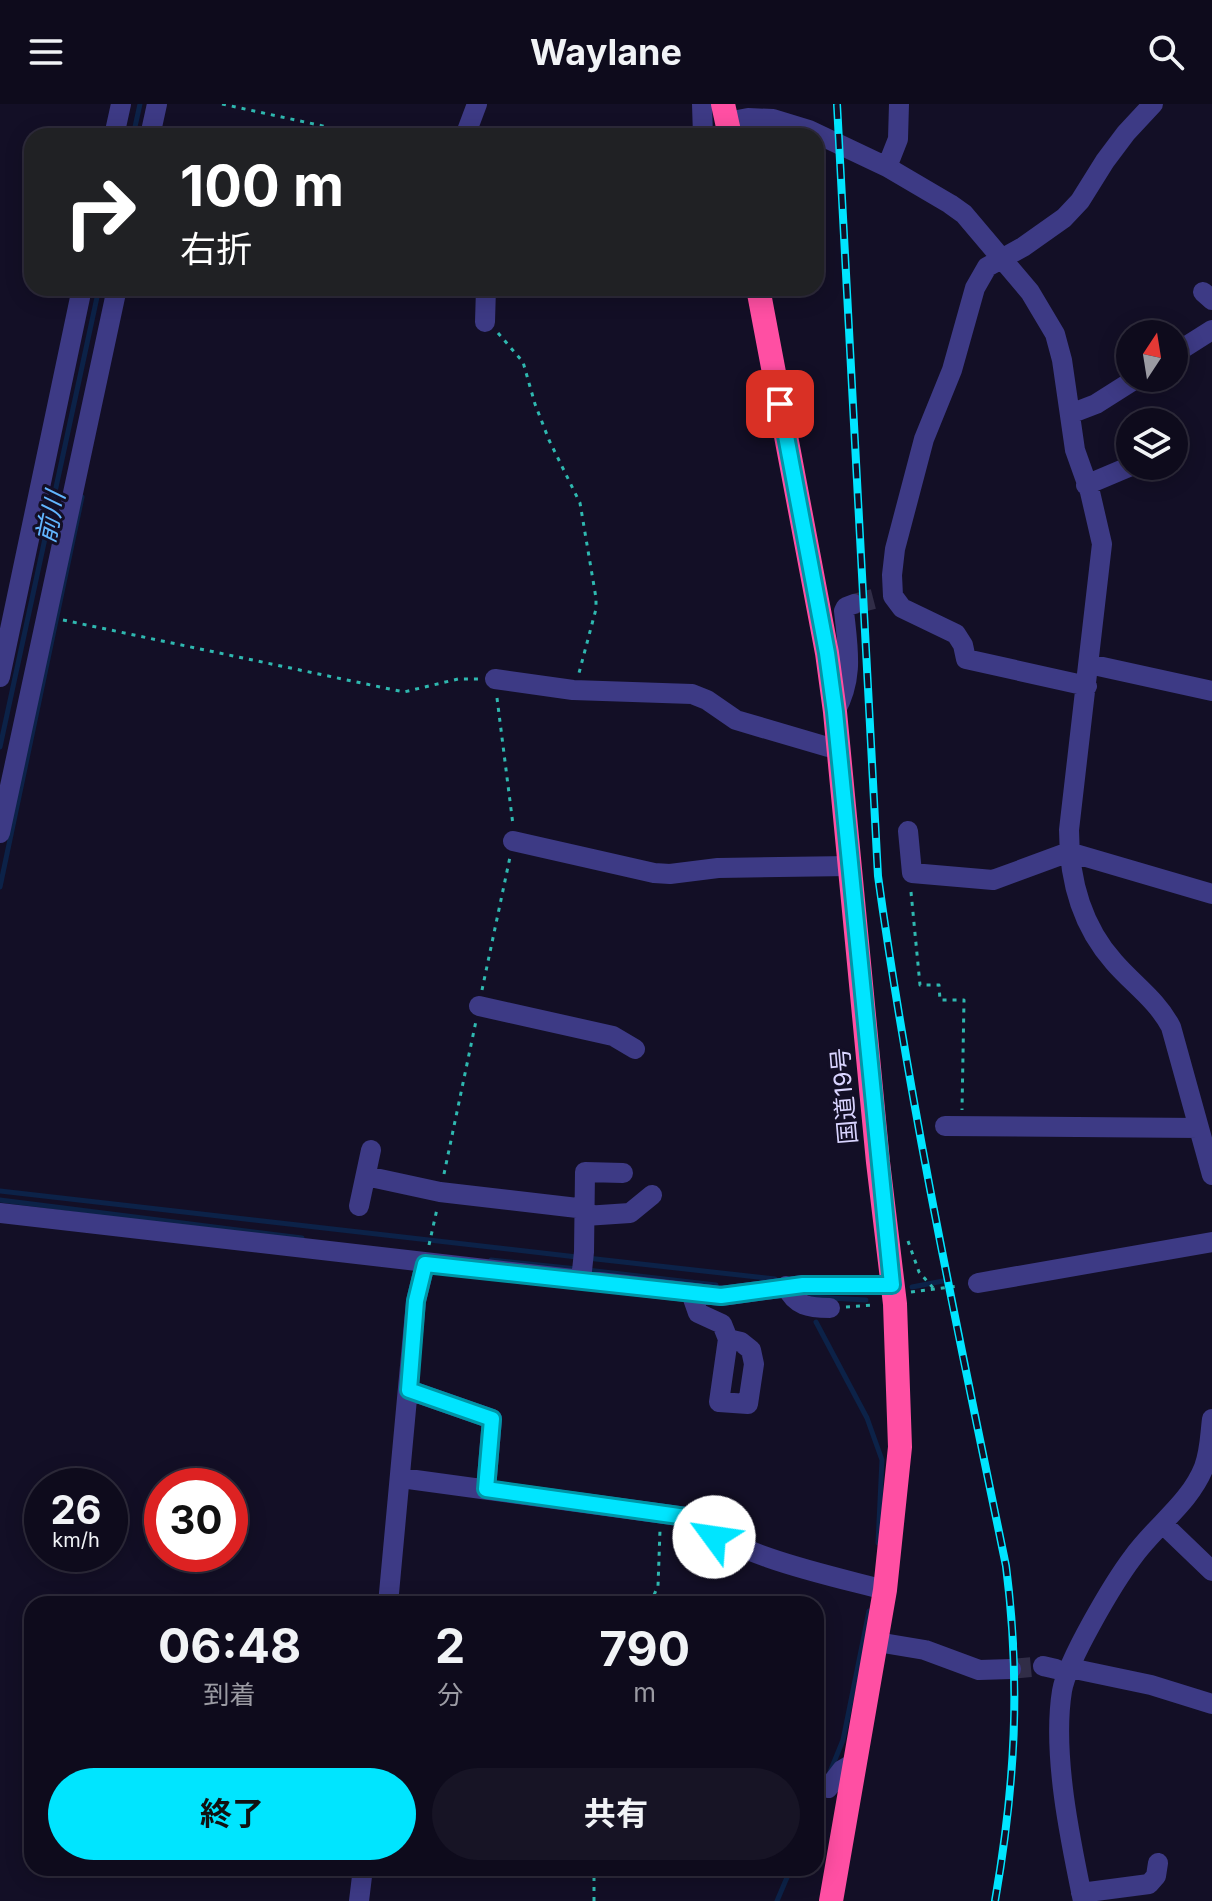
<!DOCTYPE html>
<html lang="ja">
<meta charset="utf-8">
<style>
:root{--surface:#0e0b1c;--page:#171425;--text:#f1f3f6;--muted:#9b9ba3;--line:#2e2b3b;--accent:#00e5ff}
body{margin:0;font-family:Inter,"Noto Sans JP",sans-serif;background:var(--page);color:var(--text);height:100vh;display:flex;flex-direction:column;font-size:30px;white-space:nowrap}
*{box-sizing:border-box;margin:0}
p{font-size:26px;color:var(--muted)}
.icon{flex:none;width:44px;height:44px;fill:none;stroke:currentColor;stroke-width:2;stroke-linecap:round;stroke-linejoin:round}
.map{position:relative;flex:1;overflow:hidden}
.side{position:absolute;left:24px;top:1492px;width:800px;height:280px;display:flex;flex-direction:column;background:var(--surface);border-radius:24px;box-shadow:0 4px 20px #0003,0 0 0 2px var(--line)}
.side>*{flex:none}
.top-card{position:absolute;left:24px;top:24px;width:800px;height:168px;border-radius:24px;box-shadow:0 4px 20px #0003,0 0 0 2px var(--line);background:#202124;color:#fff;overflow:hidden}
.needle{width:52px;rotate:12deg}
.fabs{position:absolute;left:1116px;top:216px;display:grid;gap:16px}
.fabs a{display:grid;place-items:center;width:72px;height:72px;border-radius:50%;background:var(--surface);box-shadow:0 4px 20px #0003,0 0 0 2px var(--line);font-size:40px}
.speed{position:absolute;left:24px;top:1364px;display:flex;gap:16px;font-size:40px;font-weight:700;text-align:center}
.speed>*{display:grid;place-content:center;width:104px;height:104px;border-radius:50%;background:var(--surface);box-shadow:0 4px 20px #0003,0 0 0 2px var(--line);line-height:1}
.speed small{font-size:20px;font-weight:400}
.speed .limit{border:12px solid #d22;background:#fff;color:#111}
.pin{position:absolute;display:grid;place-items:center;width:68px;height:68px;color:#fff;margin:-34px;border-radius:16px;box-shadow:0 4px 12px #0006}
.me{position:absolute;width:88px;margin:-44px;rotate:301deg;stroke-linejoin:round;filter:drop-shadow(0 0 6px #0008)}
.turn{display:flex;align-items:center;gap:28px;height:168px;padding:0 24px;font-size:36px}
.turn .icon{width:104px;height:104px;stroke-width:2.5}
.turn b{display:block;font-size:56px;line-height:68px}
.eta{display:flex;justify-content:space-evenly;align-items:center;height:136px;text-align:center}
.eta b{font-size:48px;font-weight:700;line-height:56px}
.button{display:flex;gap:16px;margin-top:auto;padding:16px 24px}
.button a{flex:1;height:92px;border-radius:48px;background:var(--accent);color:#111;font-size:32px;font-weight:700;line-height:92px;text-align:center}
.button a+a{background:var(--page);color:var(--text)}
header{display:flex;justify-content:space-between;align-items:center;height:104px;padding:0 24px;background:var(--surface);font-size:36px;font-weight:700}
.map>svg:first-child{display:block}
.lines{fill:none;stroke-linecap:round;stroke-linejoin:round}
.stream{stroke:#0c2248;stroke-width:5}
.minor-tunnel{stroke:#312d47;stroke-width:20;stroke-dasharray:20 10;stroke-linecap:butt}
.path{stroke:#2fb8b0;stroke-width:3;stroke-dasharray:4 6;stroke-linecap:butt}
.minor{stroke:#3d3a85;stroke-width:20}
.highway{stroke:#ff4fa3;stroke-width:24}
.rail-casing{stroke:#00e5ff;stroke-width:8}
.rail{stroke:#130f26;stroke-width:5;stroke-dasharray:15;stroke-linecap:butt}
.route-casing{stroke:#0095a6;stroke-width:20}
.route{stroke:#00e5ff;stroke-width:14}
.labels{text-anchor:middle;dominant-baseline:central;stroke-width:6;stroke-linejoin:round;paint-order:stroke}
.street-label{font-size:24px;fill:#d9d4ff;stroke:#130f26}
.water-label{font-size:26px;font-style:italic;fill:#62b6ff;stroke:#130f26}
</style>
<header><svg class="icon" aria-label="menu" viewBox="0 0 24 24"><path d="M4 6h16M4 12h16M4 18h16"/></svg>Waylane<svg class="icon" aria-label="search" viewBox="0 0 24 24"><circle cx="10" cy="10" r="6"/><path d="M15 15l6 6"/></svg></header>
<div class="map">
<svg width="1212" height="1797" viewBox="0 0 1212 1797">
<rect width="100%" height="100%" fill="#130f26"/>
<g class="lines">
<path class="stream" d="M133,32L140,0
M0,643L99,184
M0,783L82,393
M0,1087L577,1153
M0,1096L302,1134
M587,1154L775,1175
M491,1156L577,1165
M587,1166L716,1181
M912,1183L943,1177
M811,1193L866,1196
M816,1218L867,1314L882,1356L878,1439
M830,1668L843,1636L869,1507
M816,1702L822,1688
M777,1797L791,1764"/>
<path class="minor-tunnel" d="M854,500L877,494L881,490
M1011,1565L1043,1562"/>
<path class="path" d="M222,0L369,32
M498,229L523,258L535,300L549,336L580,399L596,494V505L579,569
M63,516L404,588L458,575H479
M497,594L513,721
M911,788L920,881H939L940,896H964L962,1006
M482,886L510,753
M444,1070L476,917
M908,1137L919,1168L934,1185
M429,1141L437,1105
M911,1188L959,1182
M846,1203L874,1201
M650,1500L658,1482L660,1426
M594,1797V1764"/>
<path class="minor" d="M702,0L703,32
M727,18L748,14L773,15L809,26L887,63L950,100L964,110L1030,188L1055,230L1062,256L1075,346L1090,388L1102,440L1069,726C1069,774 1081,821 1114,858C1133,880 1157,896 1171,923L1212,1071
M114,32L121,0
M150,32L157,0
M465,32L477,0
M887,63L898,35L899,0
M1203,188L1212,196
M485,218L486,184
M1174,250L1212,226
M1070,310L1096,300L1137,274
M1086,381L1131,362
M1089,560L1212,587
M0,573L82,184
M495,575L573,586L692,590L707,596L736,616L828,643H838
M1087,582L966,555L963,541L956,530L902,504L893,492L892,471L895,445L924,335L952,266L975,184L987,163L1023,143L1064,114L1080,97L1105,57L1126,29L1153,0
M835,608C854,573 848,546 844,507L846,503L854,500
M908,727L912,769L993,776L1069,748L1212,790
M0,729L117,184
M513,737L654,769L670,770L718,764L850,762
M479,902L613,932L635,945
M945,1022L1199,1024
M366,1072L440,1088L586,1105
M359,1102L371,1046
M0,1109L721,1192L803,1181H892
M585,1112L630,1109L652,1091
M581,1176L584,1148L585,1068L623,1069
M978,1179L1212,1138
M786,1182C795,1202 809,1204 830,1204
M691,1189L698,1209L722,1220L728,1235L719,1298L748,1300L754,1260L751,1246L741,1238L728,1235
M409,1286L492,1315L486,1385
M401,1374L686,1413C745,1454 816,1468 885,1486
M1163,1420L1212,1467
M388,1500L416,1197L425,1160
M877,1538L925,1546L979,1566L1011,1565
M1043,1562L1056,1565
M1070,1564L1151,1581L1212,1600
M816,1682L828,1684L842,1666L854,1659
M1081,1789L1149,1780L1156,1772L1158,1759
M359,1797L363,1764
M1083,1797C1070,1735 1052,1649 1062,1587C1067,1557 1114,1478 1133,1453C1155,1422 1190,1399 1204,1363C1210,1347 1210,1331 1212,1315"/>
<path class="highway" d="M723,0L730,32
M758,184L827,549L835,608L878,1058L895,1200L900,1343L885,1486L831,1797"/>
<defs>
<path id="rail" d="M837,0L878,772C910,1004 959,1233 1006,1462C1021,1579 1015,1682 995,1797"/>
</defs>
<use href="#rail" class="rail-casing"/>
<use href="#rail" class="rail"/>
</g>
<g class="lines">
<defs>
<path id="route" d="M714,1433L686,1413L486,1385L492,1315L409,1286L416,1197L425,1160L721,1192L803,1181H892L835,608L827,549L780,300"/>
</defs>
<use href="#route" class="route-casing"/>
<use href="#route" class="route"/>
</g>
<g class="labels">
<g class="street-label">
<text transform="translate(844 992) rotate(-95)">国道19号</text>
</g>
<g class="water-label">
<text transform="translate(50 413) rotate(-78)">前川</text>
</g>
</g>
</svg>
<div class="fabs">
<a><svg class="needle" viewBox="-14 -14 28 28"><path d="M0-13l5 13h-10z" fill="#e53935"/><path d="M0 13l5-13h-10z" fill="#9b9ba3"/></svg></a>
<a><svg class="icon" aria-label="layers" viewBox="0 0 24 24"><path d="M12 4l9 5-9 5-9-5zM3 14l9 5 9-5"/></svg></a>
</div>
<div class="speed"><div>26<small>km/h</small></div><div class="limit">30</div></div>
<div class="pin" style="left:780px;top:300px;background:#d93025"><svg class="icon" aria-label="arrive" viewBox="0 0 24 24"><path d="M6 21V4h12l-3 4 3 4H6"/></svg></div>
<svg class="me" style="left:714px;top:1433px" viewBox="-20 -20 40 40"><circle r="19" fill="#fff"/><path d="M0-13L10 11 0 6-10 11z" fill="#00e5ff"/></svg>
<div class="top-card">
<div class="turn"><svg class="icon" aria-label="right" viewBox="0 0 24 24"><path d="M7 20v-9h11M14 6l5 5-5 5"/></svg><div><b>100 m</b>右折</div></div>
</div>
<section class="side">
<div class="eta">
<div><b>06:48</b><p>到着</p></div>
<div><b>2</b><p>分</p></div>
<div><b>790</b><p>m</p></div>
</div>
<div class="button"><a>終了</a><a>共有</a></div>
</section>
</div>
